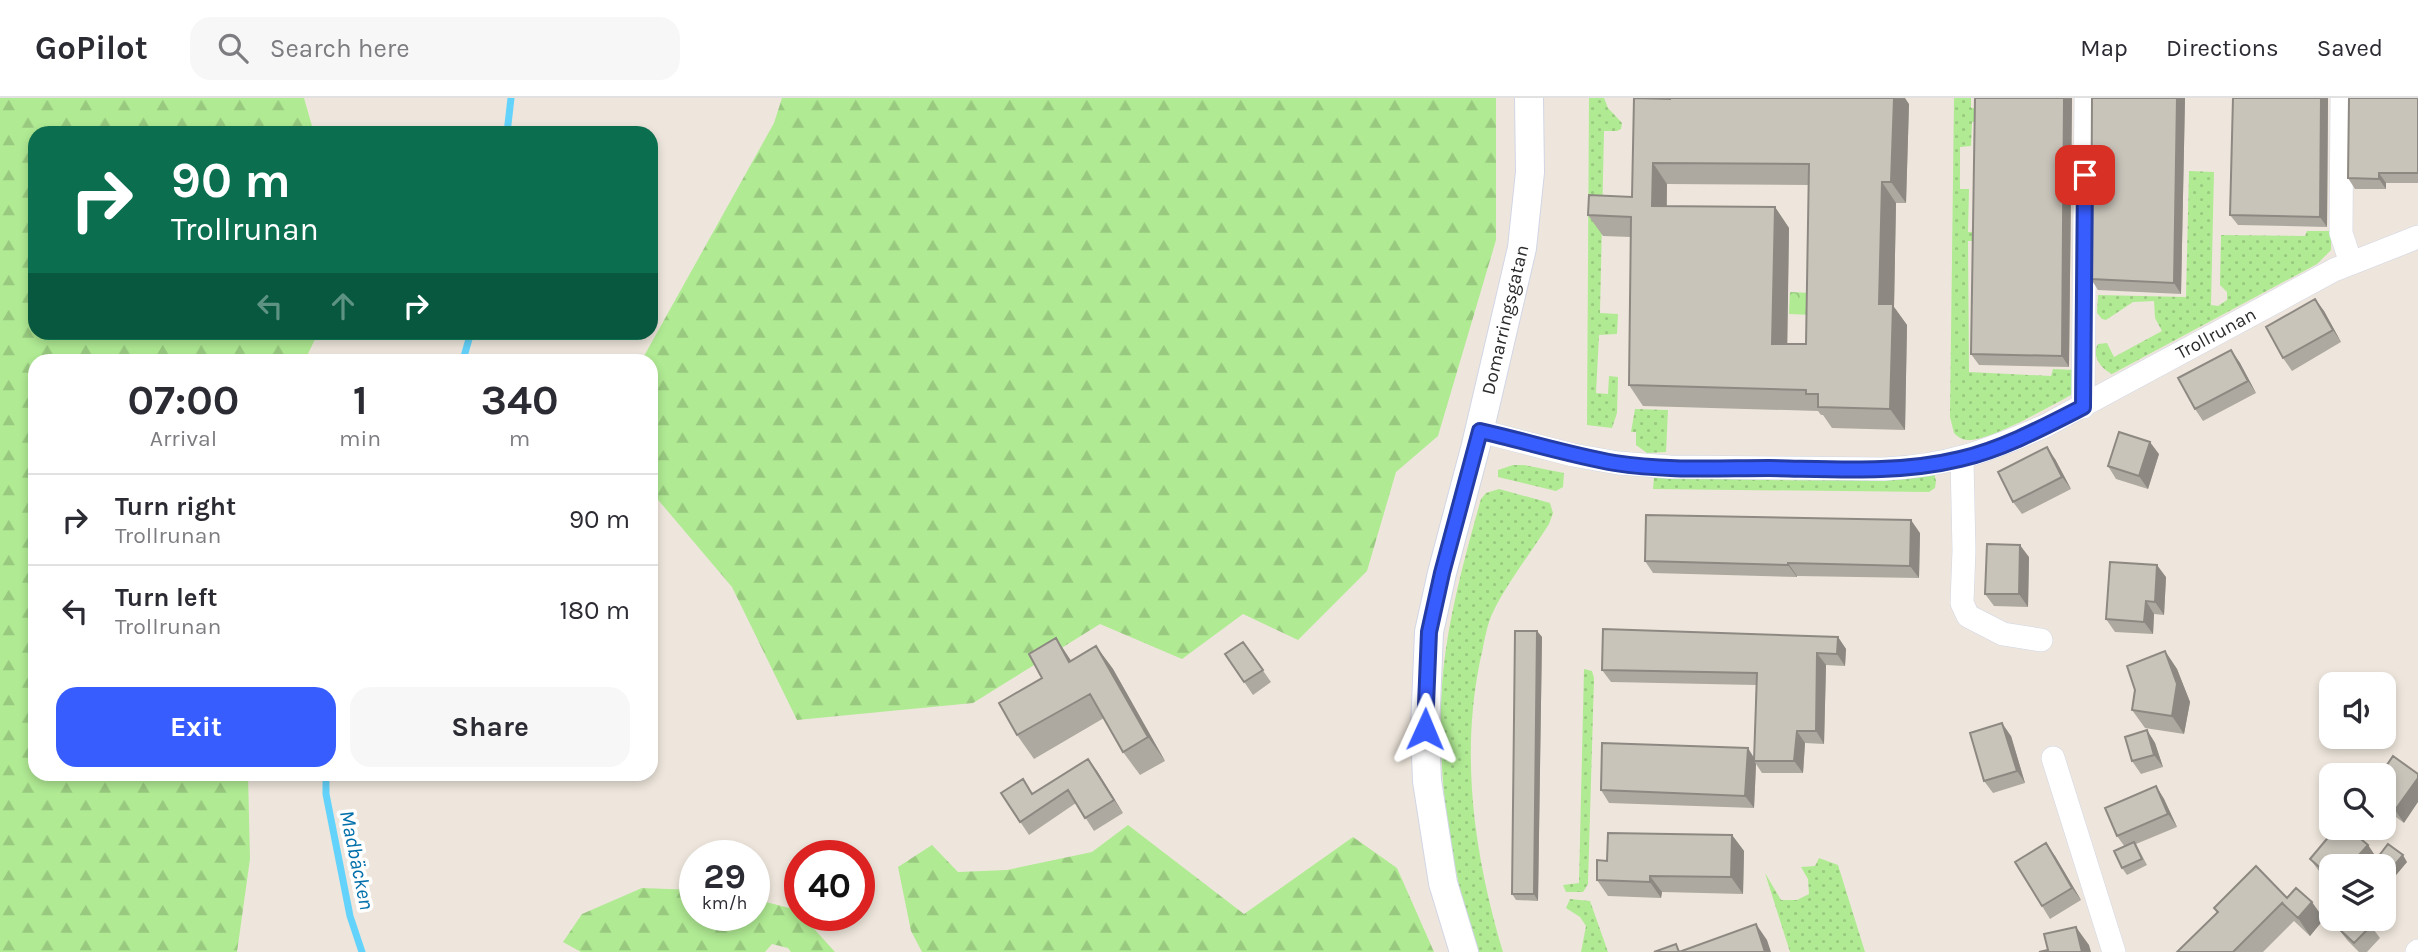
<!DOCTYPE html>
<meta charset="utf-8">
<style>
:root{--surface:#fff;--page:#f7f7f7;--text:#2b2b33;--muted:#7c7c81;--line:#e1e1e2;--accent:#385dff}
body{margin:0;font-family:Karla,sans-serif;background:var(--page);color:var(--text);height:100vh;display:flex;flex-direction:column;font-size:26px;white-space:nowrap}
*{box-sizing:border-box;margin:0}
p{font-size:23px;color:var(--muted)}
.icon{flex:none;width:38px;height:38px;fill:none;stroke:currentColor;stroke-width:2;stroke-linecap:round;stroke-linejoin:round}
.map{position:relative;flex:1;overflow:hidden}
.side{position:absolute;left:28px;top:256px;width:630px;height:427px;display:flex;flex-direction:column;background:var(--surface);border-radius:21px;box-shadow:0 4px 10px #0003}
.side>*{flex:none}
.banner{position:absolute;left:28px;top:28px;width:630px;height:214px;border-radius:21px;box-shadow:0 4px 10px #0003;background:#0b6e4f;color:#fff;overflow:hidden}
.fabs{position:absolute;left:2319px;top:574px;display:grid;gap:14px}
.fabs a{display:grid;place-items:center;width:77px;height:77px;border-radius:14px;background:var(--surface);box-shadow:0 4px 10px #0003;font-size:35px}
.speed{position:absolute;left:679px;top:742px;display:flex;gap:14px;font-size:35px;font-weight:700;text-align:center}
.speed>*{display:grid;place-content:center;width:91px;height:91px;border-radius:50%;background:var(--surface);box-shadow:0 4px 10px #0003;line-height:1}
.speed small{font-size:18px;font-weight:400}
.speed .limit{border:10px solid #d22;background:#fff;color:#111}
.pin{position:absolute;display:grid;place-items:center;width:60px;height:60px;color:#fff;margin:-30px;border-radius:14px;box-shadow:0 4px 10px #0006}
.me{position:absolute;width:77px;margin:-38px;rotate:1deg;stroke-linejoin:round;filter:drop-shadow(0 0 5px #0008)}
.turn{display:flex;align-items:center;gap:24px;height:147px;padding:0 28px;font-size:32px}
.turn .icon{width:91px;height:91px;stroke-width:2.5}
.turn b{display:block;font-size:49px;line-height:60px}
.lanes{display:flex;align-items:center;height:66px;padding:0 28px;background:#0003;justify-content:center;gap:35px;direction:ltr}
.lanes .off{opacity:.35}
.eta{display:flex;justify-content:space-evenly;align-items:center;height:119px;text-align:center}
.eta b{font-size:42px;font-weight:700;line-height:49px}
.button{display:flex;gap:14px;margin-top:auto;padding:14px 28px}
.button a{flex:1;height:80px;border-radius:21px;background:var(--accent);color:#fff;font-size:28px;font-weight:700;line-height:80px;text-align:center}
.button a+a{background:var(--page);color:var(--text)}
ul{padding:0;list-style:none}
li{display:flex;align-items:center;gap:21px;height:91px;padding:0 28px;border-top:2px solid var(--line)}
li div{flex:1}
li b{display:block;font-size:26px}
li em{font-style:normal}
header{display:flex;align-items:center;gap:42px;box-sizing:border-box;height:98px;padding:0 35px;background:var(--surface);border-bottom:2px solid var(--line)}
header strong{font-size:33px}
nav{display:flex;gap:38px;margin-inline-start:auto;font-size:24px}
.search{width:490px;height:63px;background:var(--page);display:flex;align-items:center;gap:18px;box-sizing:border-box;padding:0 24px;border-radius:21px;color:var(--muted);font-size:26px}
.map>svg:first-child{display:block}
.grass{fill:url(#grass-dots)}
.forest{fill:url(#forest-firs)}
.park{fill:url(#park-crowns)}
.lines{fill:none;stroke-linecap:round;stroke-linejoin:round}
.stream{stroke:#64d3fb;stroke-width:7}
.minor-casing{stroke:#d1d5e5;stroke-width:24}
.tertiary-casing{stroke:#d1d5e5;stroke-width:30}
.minor{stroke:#fff;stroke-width:23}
.tertiary{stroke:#fff;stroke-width:28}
.wall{fill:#ada9a0;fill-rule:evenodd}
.shaded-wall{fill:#8d8982}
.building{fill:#c9c4ba;stroke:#8d8982;stroke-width:2;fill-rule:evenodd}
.route-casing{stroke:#243ca6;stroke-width:18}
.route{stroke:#385dff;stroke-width:12}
.labels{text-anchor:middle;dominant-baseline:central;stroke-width:7;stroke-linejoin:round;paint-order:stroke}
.street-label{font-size:19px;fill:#2b2b2b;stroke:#fff}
.water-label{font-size:21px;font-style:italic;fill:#006faa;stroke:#fff}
</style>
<header>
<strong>GoPilot</strong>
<div class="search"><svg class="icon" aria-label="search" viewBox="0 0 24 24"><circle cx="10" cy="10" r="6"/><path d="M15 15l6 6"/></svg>Search here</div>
<nav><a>Map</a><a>Directions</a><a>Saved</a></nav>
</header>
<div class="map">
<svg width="2418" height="854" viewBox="0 0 2418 854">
<defs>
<pattern id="grass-dots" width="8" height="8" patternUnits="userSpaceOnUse" patternTransform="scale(1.75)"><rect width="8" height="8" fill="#b0ea93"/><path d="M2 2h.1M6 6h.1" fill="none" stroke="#98c97f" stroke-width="1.8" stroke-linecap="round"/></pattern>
<pattern id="forest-firs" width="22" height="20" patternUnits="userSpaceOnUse" patternTransform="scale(1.75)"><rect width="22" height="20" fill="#b0ea93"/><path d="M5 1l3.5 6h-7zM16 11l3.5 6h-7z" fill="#98c97f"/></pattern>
<pattern id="park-crowns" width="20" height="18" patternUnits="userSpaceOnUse" patternTransform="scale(1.75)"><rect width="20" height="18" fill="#b0ea93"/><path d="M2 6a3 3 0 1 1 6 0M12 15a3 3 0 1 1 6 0" fill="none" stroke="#98c97f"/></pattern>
</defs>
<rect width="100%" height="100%" fill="#eee6dc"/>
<path class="grass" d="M1589,0H1604L1608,10L1622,25L1621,31L1617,33H1604L1600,215L1618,216L1617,236L1599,237L1596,295L1608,296L1609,278L1618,279L1617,315L1612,330L1587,327Z
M1954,0H1971V10H1980L2025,27L1972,24L1971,48L1960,49V91H1969L1968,134L2030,131L2022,144L1968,143L1969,274L2051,278L2053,271L2075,272L2076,290L2071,297C2051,308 1989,343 1968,342C1962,342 1958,339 1954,335L1950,319Z
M2189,73L2214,74L2211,207L2218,208L2227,202V194L2220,187L2221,137L2305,138L2307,133H2331V152L2317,166L2112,276C2101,271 2091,258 2098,246L2107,245L2114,259L2162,233L2155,220L2154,203L2133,204L2106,222L2102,221L2097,215L2098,197L2186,199Z
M1635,311L1668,312L1666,354L1647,355L1636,347V334H1631Z
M1513,367H1524L1564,375L1563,389L1556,393L1498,379V372Z
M1934,375L1936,383L1935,390L1929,394L1653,391L1654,379C1747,381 1841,387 1934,375Z
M1499,391L1550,405L1553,415L1549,426C1532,453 1508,484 1494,512C1486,527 1484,547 1480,563C1460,661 1475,760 1503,854H1478C1448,766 1435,667 1443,574C1449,516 1465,458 1481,401L1486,395Z
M1584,571L1592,573L1594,580L1588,786L1583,794H1566L1563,787L1579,785Z
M1819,760L1838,767L1865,854H1790L1765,775L1781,802H1797L1809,796L1808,781L1801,769L1815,768Z
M1570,801L1590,803L1608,854H1581L1586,828L1580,819L1566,810Z"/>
<path class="forest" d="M0,0H304L314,35H35V234L318,235L305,262H35V676H248L250,761L237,854H0Z
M782,0H1496V142L1438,338L1396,374L1367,473L1298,542L1243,516L1182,561L1100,526L973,605L797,622L732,489L654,397L651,353V262H644V258L774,25Z
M1128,727L1244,816L1353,739L1397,770L1434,854H922L911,833L898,769L932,747L958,774L1007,772L1092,754Z
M642,790L695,792V817H754V801L797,812L835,854H791L788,850L772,846L765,854H581L563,844L582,816Z"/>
<path class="park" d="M1790,194L1813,195L1812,217L1789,216Z"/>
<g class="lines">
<path class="stream" d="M507,35L511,0
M463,262L471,234
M326,676V696L350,818L362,854"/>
<defs>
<g id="minor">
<path d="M2342,0L2341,135L2351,165"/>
<path d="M2083,309L2086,0"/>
<path id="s1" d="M1480,333L1573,357L1618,365L1670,369L1884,371C1948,368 1987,353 2045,328L2334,172L2418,139"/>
<path d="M1962,361L1964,452L1962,505L1968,518L2003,536L2041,542"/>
<path d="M2053,660L2114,854"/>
<path d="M2417,854L2418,853"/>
</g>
<g id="tertiary">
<path id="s2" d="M1464,854L1443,785L1427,683L1425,631L1429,534L1442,475L1476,347L1522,150L1530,74L1529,0"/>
</g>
</defs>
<use href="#minor" class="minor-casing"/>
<use href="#tertiary" class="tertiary-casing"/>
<use href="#minor" class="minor"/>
<use href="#tertiary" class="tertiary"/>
</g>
<path class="wall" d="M1975,0H2072L2069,269L1979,267L1971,256Z
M2092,0H2185L2181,196L2098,192L2091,181Z
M2233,0H2328L2327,129L2238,127L2230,117Z
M2418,0V85H2386V91H2355L2348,80Z
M1670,1L1909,6L1906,105H1896L1894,209L1907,227L1905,332L1832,330L1823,317H1821L1818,313L1643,308L1629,287L1631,139L1603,138L1588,117L1632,99ZM1667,86L1809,87L1806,246H1787L1789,130L1775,109L1667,108Z
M2315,201L2324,213L2341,244L2292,273L2283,260Z
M2231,252L2240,265L2256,295L2203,323L2195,311Z
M2159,356L2148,391L2116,381L2108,368Z
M2055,361L2071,391L2022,416L2013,404Z
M1920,435L1919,480L1797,478V479L1653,475L1645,463Z
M2029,459L2028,509L1994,508L1985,496Z
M2166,479L2164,517L2154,516L2153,536L2115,534L2106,521Z
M1537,533L1542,539L1538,803L1516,802L1512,796Z
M1838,539L1846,551L1845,568L1826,567L1824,646L1805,645L1803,675H1762L1756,666L1754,710L1609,705L1601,692L1754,659L1756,587L1611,584L1602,572Z
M1243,544L1271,584L1253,597L1225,556Z
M1096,548L1113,571L1165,663L1140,677L1123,654L1104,620L1034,661L1017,637L1042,580Z
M2165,553L2177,571L2190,604L2184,636L2145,630L2132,612Z
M2147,632L2155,645L2163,669L2141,676L2132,663Z
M2011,638L2025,685L1993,695L1984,683Z
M1097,673L1123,715L1094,733L1076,705L1029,737L1001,695L1033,696Z
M2384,677L2404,725L2384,710Z
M2156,688L2164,701L2177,729L2136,746L2147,767L2127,777L2122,770L2125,749L2117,738Z
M1732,737L1744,753L1743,796L1662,794L1661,800L1608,798L1597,782L1607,763Z
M2368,747L2376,759L2331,768V784L2319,773L2310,761Z
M2055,758L2081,802L2050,821L2042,808Z
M2378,759L2407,764L2396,777L2382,765Z
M2287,800L2324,821L2310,838L2294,823L2263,854H2177L2217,815L2214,810Z
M2371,828L2380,840L2367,854H2359L2347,842L2338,830Z"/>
<path class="shaded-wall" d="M1894,0H1905L1909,6L1906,105L1891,84Z
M2064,0H2072L2069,269L2062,258Z
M2177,0H2185L2181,196L2174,185Z
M2321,0H2328L2327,129L2320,119Z
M1653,65L1667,86L1666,128L1652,108Z
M2379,75L2386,85V91L2379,81Z
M1882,84L1896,105L1894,209L1907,227L1905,332L1890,311L1879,206Z
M1775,109L1789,130L1787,267L1772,246Z
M2315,201L2324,213L2341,244L2333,232Z
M2231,252L2240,265L2256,295L2248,283Z
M2150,344L2159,356L2148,391L2139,378Z
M2047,349L2055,361L2071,391L2062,379Z
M1911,422L1920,435L1919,480L1910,468Z
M2020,447L2029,459L2028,509L2019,496Z
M1788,465L1797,478V479L1788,467Z
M2157,467L2166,479L2164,517L2155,504Z
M2146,503L2154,516L2153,536L2144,524Z
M1537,533L1542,539L1538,803L1534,796Z
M1838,539L1846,551L1845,568L1837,556Z
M1056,540L1072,564H1069Z
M1096,548L1113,571L1165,663L1148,639Z
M2165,553L2177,571L2190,604L2184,636L2172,618Z
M1817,555L1826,567L1824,646L1816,633Z
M2002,625L2011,638L2025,685L2017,673Z
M2147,632L2155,645L2163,669L2154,657Z
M1797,633L1805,645L1803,675L1794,663Z
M1748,650L1756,663H1754L1756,666L1754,710L1745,698Z
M1088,661L1097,673L1123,715L1114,702Z
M2418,680V704L2404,725L2395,712Z
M2156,688L2164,701L2177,729L2168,716Z
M1732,737L1744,753L1743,796L1731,779Z
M2046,745L2055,758L2081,802L2072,790Z
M2368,747L2376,759L2369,768H2349Z
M2403,757L2407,764L2396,777L2392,770Z
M1650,778L1662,794L1661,800L1650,784Z
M2312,804L2324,821L2310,838L2298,820Z
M1756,826L1767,842L1771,854H1765Z
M2076,829L2089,847L2091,854H2082Z"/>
<path class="building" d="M1634,0L1670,1V0H1894L1891,84H1882L1879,206H1893L1890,311L1818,309V296H1806V292L1629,287L1631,119L1588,117L1589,97L1632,99ZM1653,65L1809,66L1806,246H1772L1775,109L1652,108Z
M1975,0H2064L2062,258L1971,256Z
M2092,0H2177L2174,185L2091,181Z
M2233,0H2321L2320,119L2230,117Z
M2349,0H2418V75H2379V81L2348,80Z
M2315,201L2333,232L2283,260L2266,229Z
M2231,252L2248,283L2195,311L2178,280Z
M2119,334L2150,344L2139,378L2108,368Z
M2047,349L2062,379L2013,404L1998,374Z
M1646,417L1911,422L1910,468L1788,465V467L1645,463Z
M1987,446L2020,447L2019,496H1985Z
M2110,464L2157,467L2155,504L2146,503L2144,524L2106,521Z
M1603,531L1838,539L1837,556L1817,555L1816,633H1797L1794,663H1754L1757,575L1602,572Z
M1515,533H1537L1534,796H1512Z
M1056,540L1069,564L1096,548L1148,639L1123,654L1090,596L1017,637L999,605L1042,580L1029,556Z
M1243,544L1263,572L1244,584L1225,556Z
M2165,553L2177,586L2172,618L2132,612L2135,592L2127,568Z
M2002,625L2017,673L1984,683L1970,635Z
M2147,632L2154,657L2132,663L2125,639Z
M1602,645L1748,650L1745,698L1601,692Z
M2393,658L2418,676V680L2395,712L2384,704V677H2380Z
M1088,661L1114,702L1085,720L1068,692L1020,724L1001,695L1023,681L1032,696Z
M2156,688L2168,716L2117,738L2105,710Z
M2336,730H2348L2368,747L2349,768H2331V779L2310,761Z
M1608,735L1732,737L1731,779L1650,778V784L1597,782V762L1607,763Z
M2134,744L2142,761L2122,770L2114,753Z
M2046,745L2072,790L2042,808L2015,764Z
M2388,746L2403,757L2392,770L2378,759Z
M2256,768L2287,800L2296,790L2312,804L2298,820L2282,805L2283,804L2233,854H2177L2218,814L2214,810Z
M2346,821H2364L2371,828L2354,845L2338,830Z
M1756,826L1765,854H1654L1676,846L1679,854Z
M2076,829L2082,854H2039L2048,852L2044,836Z"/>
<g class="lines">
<defs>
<path id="route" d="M1425,631L1429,534L1442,475L1480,333C1525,343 1569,357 1615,365C1665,373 1718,370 1769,370C1833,371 1898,376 1960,361C2003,351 2044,329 2083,309L2085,77"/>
</defs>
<use href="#route" class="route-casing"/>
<use href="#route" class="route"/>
</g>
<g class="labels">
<g class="street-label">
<text stroke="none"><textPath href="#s2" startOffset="646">Domarringsgatan</textPath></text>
<text stroke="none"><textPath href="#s1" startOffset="770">Trollrunan</textPath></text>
</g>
<g class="water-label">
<text transform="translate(357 762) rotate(78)">Madbäcken</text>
</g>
</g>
</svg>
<div class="fabs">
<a><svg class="icon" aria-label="sound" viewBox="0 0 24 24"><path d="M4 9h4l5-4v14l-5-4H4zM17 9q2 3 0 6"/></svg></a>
<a><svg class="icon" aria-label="search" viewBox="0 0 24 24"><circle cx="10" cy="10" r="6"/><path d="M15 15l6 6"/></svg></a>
<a><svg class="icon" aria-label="layers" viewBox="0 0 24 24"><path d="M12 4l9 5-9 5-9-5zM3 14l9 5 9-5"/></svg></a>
</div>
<div class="speed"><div>29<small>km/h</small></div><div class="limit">40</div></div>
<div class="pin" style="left:2085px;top:77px;background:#d93025"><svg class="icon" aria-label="arrive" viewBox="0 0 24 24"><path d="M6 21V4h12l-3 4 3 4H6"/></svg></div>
<svg class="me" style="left:1425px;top:631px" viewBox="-20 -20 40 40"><path d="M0-17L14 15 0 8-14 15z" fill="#385dff" stroke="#fff" stroke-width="4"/></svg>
<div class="banner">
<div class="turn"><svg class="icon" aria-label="right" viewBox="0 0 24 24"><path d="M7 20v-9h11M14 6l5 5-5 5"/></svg><div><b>90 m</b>Trollrunan</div></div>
<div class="lanes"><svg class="icon off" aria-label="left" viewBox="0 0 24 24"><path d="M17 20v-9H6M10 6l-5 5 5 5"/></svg><svg class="icon off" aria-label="ahead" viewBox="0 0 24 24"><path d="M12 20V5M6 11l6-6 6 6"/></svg><svg class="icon" aria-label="right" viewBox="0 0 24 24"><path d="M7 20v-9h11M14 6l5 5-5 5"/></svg></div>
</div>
<section class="side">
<div class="eta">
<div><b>07:00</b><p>Arrival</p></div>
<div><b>1</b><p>min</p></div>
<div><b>340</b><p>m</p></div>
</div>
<ul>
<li><svg class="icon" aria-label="right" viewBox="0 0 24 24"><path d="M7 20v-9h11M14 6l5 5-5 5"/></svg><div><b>Turn right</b><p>Trollrunan</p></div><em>90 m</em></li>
<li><svg class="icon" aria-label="left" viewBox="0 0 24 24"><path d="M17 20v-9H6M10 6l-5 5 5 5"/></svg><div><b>Turn left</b><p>Trollrunan</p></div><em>180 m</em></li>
</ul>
<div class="button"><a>Exit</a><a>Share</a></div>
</section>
</div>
